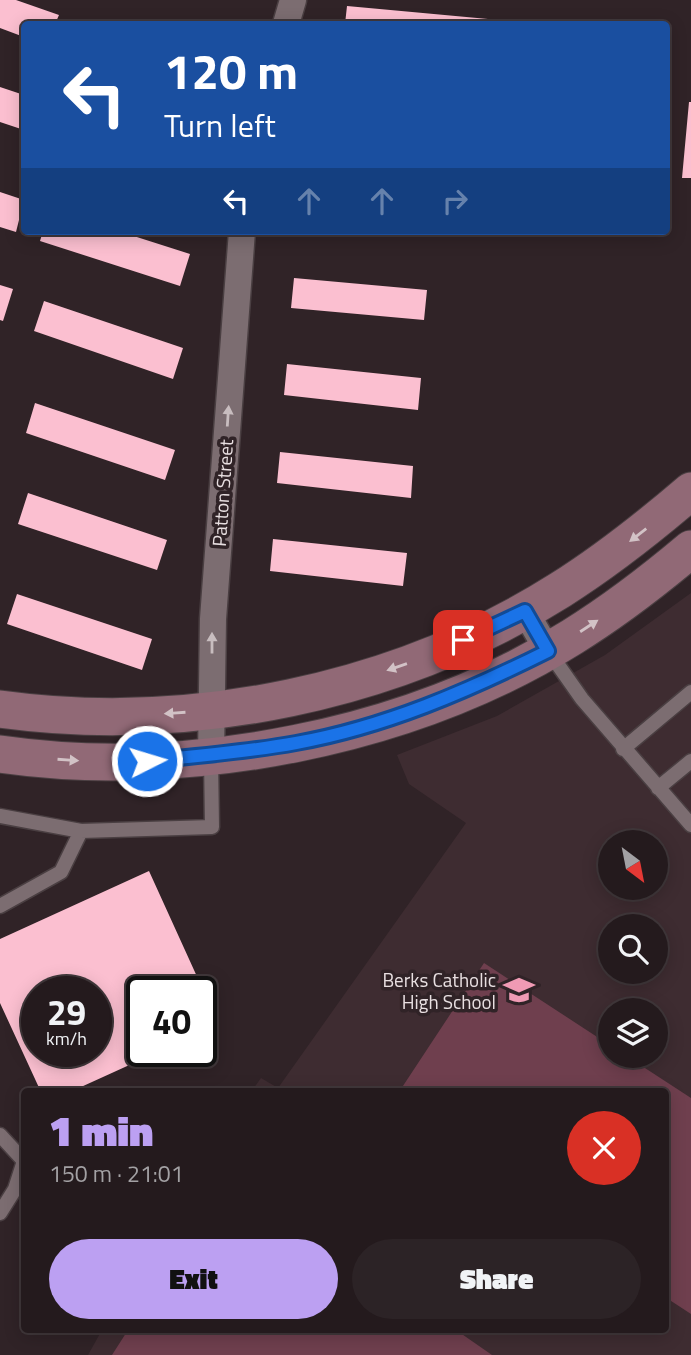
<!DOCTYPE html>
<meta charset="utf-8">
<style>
:root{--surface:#241a1d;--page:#2c2326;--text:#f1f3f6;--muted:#a3a1a4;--line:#41383b;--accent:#bca0f2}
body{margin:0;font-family:"Titillium Web",sans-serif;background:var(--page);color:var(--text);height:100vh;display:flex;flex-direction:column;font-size:26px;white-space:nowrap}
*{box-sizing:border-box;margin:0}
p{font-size:23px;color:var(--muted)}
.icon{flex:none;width:38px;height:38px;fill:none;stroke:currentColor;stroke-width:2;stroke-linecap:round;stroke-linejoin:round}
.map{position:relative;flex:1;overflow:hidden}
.side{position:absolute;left:21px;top:1088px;width:648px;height:245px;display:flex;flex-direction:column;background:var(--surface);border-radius:7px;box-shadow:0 4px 18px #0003,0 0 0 2px var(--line)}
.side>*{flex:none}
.top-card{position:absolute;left:21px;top:21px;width:649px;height:214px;border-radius:7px;box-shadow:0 4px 18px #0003,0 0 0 2px var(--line);background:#1a4fa0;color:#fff;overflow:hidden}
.needle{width:46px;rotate:148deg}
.fabs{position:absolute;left:598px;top:830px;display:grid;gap:14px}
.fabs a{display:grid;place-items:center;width:70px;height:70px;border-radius:50%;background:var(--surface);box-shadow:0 4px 18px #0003,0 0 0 2px var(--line);font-size:35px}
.speed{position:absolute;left:21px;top:976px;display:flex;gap:14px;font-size:35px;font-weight:700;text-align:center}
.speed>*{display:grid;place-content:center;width:91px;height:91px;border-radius:50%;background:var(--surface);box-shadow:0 4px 18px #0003,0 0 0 2px var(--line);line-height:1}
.speed small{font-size:18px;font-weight:400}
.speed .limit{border:4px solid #111;border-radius:10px;background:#fff;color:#111}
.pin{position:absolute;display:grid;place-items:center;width:60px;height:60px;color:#fff;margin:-30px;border-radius:14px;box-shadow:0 4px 10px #0006}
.me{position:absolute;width:77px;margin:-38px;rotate:85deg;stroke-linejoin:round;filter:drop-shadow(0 0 5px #0008)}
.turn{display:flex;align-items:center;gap:24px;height:147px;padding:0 28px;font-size:32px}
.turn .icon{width:91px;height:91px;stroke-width:2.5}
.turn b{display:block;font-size:49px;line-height:60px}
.lanes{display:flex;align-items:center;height:66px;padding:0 28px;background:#0003;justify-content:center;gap:35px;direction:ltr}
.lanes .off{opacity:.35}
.round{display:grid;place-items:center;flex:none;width:74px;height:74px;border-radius:37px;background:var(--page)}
.headline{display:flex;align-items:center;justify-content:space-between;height:119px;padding:0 28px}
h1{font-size:42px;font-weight:800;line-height:52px;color:var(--accent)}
.cta{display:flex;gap:14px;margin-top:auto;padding:14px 28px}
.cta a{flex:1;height:80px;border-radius:42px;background:var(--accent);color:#111;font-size:28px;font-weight:800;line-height:80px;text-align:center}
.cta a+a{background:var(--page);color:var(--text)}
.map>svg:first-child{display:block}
.built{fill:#3e2c31;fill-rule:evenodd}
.green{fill:#6f3f4e}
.building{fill:#fbbfd0;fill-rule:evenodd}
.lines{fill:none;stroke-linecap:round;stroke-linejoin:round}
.lane-casing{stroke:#4a3f42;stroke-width:17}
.street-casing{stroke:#4a3f42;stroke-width:29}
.secondary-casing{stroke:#4a3f42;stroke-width:39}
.lane{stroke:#7c6d71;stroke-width:14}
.street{stroke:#7c6d71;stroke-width:26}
.secondary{stroke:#916976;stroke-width:37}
.oneway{fill:#c8bdbf}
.oneway2{fill:#d2c2c6}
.route-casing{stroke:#114b97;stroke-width:18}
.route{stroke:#1a73e8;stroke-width:12}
.labels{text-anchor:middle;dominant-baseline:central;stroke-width:7;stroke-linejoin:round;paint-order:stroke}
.street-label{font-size:19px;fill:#e8dfe1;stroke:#302327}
.poi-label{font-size:19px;fill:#e8dfe1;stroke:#302327;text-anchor:end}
</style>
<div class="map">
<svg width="691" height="1355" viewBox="0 0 691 1355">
<rect width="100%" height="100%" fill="#302327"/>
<path class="built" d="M691,593V1355H88L102,1330H665V1092H251L261,1078L278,1088L466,823L409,784L397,755L497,716L605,655ZM611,842H656V887H611ZM611,926H656V971H611ZM611,1010H656V1055H611Z"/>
<path class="green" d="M484,963L611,1046V1055H625L691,1098V1314L665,1297V1092H399Z
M128,1330H456L492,1355H112Z"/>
<path class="building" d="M0,0H16L59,15L55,24H24V37L0,28Z
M347,6L488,19V24H345Z
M0,87L24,95V130L0,122Z
M689,102H691V178H682Z
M0,192L24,200L16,232L0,227Z
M43,231H118L190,254L180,286L40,241Z
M294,278L427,290L424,320L291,308Z
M0,285L13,289L3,321L0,320Z
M44,301L183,348L173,379L34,331Z
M287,364L421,378L418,410L284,395Z
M35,403L175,450L165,480L26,433Z
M280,452L413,466L411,498L277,483Z
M28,493L167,540L157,570L18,524Z
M273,539L407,553L403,586L270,571Z
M17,594L152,639L142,670L7,624Z
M149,871L204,992H142V1052H158L70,1092H41L0,1003V939ZM37,992H96V1052H37Z"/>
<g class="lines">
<defs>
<path id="lane" d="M549,652L582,699L691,825
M623,749L691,692
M658,788L691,761
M0,816L81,831L212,827L211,757
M0,906L61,872L81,831
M0,1135L24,1161L15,1189L0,1213"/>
<path id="street" d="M286,24L293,0
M525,611L548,651
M211,756L213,619L242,231"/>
<path id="secondary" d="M0,709C190,735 397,693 560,590C606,561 649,527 691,491
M0,754C188,781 410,738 572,637C614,611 653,581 691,549"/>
</defs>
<use href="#lane" class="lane-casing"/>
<use href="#street" class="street-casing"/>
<use href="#secondary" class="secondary-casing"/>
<use href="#lane" class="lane"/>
<use href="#street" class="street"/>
<use href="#secondary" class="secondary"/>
</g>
<defs><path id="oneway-solid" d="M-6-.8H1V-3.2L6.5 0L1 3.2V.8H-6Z" transform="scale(1.75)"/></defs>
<g class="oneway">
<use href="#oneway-solid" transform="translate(228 416) rotate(-86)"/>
<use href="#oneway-solid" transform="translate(212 643) rotate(-90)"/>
</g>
<g class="oneway2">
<use href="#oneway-solid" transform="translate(638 535) rotate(142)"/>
<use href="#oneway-solid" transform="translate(589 626) rotate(-33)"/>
<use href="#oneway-solid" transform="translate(397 667) rotate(161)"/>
<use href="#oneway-solid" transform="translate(175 713) rotate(176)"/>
<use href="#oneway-solid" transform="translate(68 760) rotate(4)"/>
</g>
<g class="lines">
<defs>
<path id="route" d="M147,761C197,756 247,752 296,743C385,727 468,691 548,651L525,611L463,640"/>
</defs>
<use href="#route" class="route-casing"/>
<use href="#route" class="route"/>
</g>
<defs>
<symbol id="school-bare" viewBox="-9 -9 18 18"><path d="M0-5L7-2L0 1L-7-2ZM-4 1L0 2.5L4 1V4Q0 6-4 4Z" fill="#f09ab4" stroke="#302327" stroke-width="2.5" paint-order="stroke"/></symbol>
</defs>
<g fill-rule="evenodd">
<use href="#school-bare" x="497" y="968" width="44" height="44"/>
</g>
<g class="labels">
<g class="street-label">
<text transform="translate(222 493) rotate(-86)">Patton Street</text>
</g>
<g class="poi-label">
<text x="496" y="979">Berks Catholic<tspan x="496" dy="22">High School</tspan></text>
</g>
</g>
</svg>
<div class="fabs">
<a><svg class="needle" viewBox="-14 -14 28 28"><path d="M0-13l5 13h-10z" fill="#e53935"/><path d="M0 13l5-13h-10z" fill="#a3a1a4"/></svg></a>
<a><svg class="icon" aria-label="search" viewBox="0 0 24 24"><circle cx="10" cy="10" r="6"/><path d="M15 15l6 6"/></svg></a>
<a><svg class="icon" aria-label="layers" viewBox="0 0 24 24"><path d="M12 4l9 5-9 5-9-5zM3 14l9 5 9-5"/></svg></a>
</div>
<div class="speed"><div>29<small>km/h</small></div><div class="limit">40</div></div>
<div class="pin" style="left:463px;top:640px;background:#d93025"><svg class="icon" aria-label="arrive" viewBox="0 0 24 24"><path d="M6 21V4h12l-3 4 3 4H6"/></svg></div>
<svg class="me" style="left:147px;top:761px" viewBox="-20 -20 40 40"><circle r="17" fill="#1a73e8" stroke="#fff" stroke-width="3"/><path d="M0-11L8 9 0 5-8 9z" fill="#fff"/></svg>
<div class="top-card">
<div class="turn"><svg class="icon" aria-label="left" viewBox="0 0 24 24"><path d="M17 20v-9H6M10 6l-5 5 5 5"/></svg><div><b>120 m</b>Turn left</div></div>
<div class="lanes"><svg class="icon" aria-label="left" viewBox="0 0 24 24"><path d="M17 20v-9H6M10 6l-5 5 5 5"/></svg><svg class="icon off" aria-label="ahead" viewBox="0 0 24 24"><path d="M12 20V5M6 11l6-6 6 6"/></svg><svg class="icon off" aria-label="ahead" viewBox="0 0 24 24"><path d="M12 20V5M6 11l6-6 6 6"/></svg><svg class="icon off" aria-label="right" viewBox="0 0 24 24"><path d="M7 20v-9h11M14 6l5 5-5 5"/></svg></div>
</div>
<section class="side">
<div class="headline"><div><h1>1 min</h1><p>150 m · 21:01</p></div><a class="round" style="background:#d93025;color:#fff"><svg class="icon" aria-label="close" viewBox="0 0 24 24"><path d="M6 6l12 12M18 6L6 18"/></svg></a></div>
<div class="cta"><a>Exit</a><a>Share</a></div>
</section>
</div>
